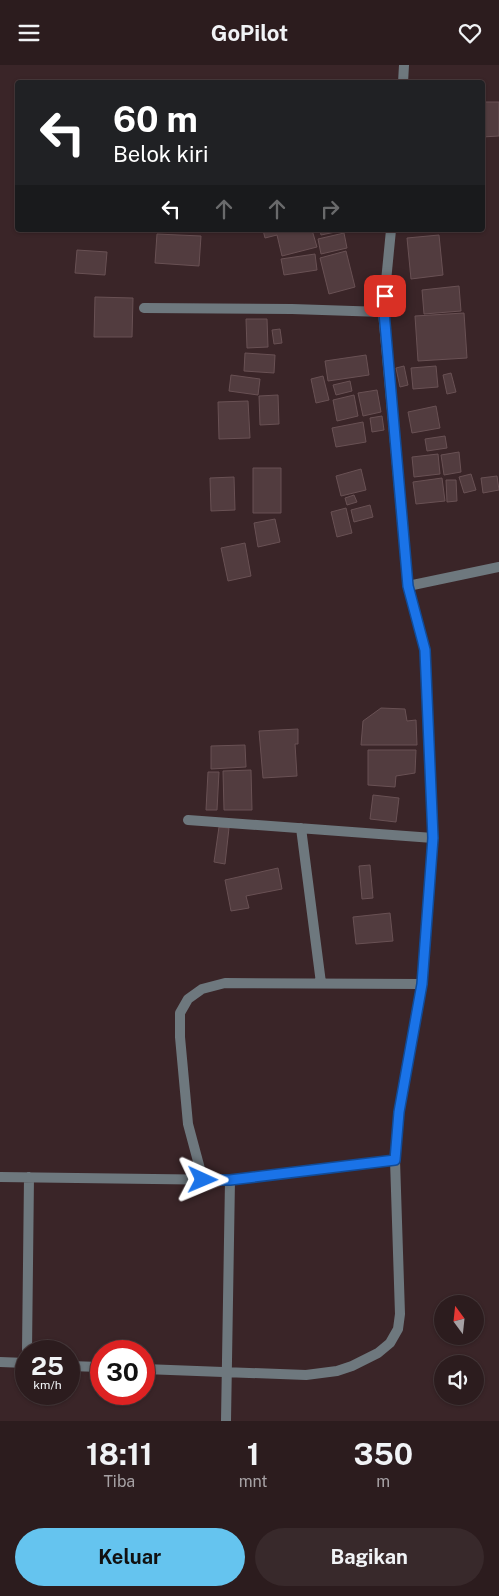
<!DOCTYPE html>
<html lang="id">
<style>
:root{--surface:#2c1c1e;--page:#38292b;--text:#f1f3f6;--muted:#a6a1a4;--line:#483a3c;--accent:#65c4ef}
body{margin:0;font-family:"Public Sans",sans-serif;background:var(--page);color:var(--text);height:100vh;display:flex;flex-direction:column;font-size:19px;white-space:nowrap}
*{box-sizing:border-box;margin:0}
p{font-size:16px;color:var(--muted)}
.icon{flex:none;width:28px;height:28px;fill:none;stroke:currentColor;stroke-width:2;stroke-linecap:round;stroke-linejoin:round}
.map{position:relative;height:1356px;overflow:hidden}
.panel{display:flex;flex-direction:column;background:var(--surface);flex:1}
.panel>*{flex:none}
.hud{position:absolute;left:15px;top:15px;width:470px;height:152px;border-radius:5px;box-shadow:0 1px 4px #0004,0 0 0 1px var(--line);background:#202124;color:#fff;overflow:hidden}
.needle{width:32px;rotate:345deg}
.tools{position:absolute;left:434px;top:1230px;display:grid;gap:10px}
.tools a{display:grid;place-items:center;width:50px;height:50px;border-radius:50%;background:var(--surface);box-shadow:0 1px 4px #0004,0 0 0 1px var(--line);font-size:25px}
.speed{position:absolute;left:15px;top:1275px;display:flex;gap:10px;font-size:25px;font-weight:700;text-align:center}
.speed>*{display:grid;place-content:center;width:65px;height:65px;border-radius:50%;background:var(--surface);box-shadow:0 1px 4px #0004,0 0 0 1px var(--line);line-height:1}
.speed small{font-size:12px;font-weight:400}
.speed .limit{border:8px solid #d22;background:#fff;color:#111}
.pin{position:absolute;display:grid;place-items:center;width:42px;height:42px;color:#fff;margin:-21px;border-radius:10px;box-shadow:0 2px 8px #0006}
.me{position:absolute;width:55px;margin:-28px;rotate:91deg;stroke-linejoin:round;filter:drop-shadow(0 0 4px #0008)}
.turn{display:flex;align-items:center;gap:18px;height:105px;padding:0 15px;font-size:22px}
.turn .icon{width:65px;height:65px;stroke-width:2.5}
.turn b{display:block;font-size:35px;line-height:42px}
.lanes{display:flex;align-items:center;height:48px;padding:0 15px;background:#0003;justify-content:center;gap:25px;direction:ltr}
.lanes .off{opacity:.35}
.eta{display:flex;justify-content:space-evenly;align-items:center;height:85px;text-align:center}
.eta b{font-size:30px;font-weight:700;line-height:35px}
.action{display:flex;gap:10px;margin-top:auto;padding:10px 15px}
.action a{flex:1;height:58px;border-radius:30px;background:var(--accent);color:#111;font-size:20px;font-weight:700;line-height:58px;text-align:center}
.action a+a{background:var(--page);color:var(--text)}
header{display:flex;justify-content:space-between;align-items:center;height:65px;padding:0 15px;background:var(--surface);font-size:22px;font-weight:700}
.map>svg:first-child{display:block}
.building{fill:#523c3f;stroke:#695154}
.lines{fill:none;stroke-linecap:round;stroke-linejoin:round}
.street{stroke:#6e787e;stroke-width:10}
.route-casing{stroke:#114b97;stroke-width:12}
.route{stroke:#1a73e8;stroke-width:9}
</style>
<header><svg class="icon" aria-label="menu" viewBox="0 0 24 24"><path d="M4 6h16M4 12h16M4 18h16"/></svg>GoPilot<svg class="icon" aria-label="heart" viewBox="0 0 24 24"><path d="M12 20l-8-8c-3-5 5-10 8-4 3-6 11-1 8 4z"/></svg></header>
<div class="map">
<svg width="499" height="1356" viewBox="0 0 499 1356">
<rect width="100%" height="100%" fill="#3a2528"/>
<path class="building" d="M482,37H499V71L482,72Z
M263,165H312L317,182L282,191L277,170L265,173Z
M320,165H345L321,170Z
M344,168L347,183L321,189L318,174Z
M157,169L201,171L199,201L155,198Z
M439,170L443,210L411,214L407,173Z
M77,185L107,187L105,210L75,208Z
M346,186L355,222L329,229L320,193Z
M315,189L317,205L284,210L281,194Z
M459,221L461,246L424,249L422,225Z
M95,232L133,233L132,272H94Z
M464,248L467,293L418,296L415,251Z
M246,254H267L268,282L247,283Z
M280,264L282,278L274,279L272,265Z
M245,288L275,290L274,308L244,306Z
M366,290L369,310L328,316L325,296Z
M404,301L408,320L400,322L396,303Z
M436,301L438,322L413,324L411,303Z
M451,308L456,327L447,329L443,310Z
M231,310L260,314L258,330L229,326Z
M323,311L329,335L316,338L311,314Z
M350,316L352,326L336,330L333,320Z
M377,325L381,347L363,351L358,328Z
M278,330L279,359L260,360L259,331Z
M354,330L358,351L337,356L333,335Z
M248,336L250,373L219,374L218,337Z
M436,341L440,363L412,368L408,347Z
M382,351L384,365L372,367L370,353Z
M363,357L366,377L336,382L332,363Z
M445,371L447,383L427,386L425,374Z
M459,387L461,407L444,410L441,390Z
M438,389L440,409L414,412L412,392Z
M253,403H281V448H253Z
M361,404L366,425L341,431L336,411Z
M471,409L476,425L464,428L459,412Z
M497,411L499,425L483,428L481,413Z
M234,412L235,445L211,446L210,413Z
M442,413L445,436L416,439L413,417Z
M446,415H456L457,436L447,437Z
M354,430L357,437L347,440L345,433Z
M370,440L373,452L354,457L351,445Z
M346,443L352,468L337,472L331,447Z
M275,454L280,477L258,482L254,458Z
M245,478L251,511L228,516L221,483Z
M381,643L405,644L407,656L416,655L417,680H361L363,656Z
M298,664V679H295L297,711L263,713L259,666Z
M245,680L246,702L211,704V681Z
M368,685H416L415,708L396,711L395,722L368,720Z
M251,705L252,745H224L223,706Z
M208,707H219L217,745H206Z
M373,730L399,733L396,757L370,754Z
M219,762L229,763L225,799L214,797Z
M370,800L373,833L362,834L359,801Z
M278,803L282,824L246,831L249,843L231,846L225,815Z
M390,848L393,876L356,879L353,852Z"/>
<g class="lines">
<path class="street" d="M403,18L404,0
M144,243L292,244L383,247
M408,521L499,502
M188,755L433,773
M301,763L321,918
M0,1112L230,1115
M203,1115L188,1059L180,972V948L188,934L202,924L225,918L422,919
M27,1286L29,1112
M0,1297L26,1298
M69,1301L101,1302
M144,1304L306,1310L337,1306L352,1301L378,1288L390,1278L398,1264L400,1249L395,1095
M226,1356L230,1115L395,1095L399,1047L422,919L433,773L425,585L408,521L383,247L391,165"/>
</g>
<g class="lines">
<defs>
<path id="route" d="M203,1115H230L395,1095L399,1047L422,919L433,773L425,585L408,521L384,247L385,231"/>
</defs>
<use href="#route" class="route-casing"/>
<use href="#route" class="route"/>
</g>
</svg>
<div class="tools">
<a><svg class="needle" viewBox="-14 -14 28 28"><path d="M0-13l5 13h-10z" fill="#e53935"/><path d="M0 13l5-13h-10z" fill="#a6a1a4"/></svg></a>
<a><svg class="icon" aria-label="sound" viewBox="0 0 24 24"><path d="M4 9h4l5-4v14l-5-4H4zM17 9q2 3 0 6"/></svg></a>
</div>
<div class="speed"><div>25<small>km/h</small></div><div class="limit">30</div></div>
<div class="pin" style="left:385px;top:231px;background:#d93025"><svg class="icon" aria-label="arrive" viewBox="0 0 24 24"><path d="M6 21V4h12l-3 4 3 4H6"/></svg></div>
<svg class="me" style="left:203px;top:1115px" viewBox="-20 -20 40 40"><path d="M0-17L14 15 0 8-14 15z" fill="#1a73e8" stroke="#fff" stroke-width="4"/></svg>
<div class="hud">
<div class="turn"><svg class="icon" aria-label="left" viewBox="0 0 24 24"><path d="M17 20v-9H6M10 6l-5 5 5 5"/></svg><div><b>60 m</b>Belok kiri</div></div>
<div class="lanes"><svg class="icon" aria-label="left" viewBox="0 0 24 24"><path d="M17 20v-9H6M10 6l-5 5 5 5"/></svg><svg class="icon off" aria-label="ahead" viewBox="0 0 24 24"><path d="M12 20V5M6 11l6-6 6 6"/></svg><svg class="icon off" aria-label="ahead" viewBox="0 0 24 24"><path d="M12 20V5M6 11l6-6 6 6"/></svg><svg class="icon off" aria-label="right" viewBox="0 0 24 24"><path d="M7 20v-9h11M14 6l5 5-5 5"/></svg></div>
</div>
</div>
<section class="panel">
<div class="eta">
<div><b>18:11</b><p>Tiba</p></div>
<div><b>1</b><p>mnt</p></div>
<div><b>350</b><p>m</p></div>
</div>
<div class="action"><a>Keluar</a><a>Bagikan</a></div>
</section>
